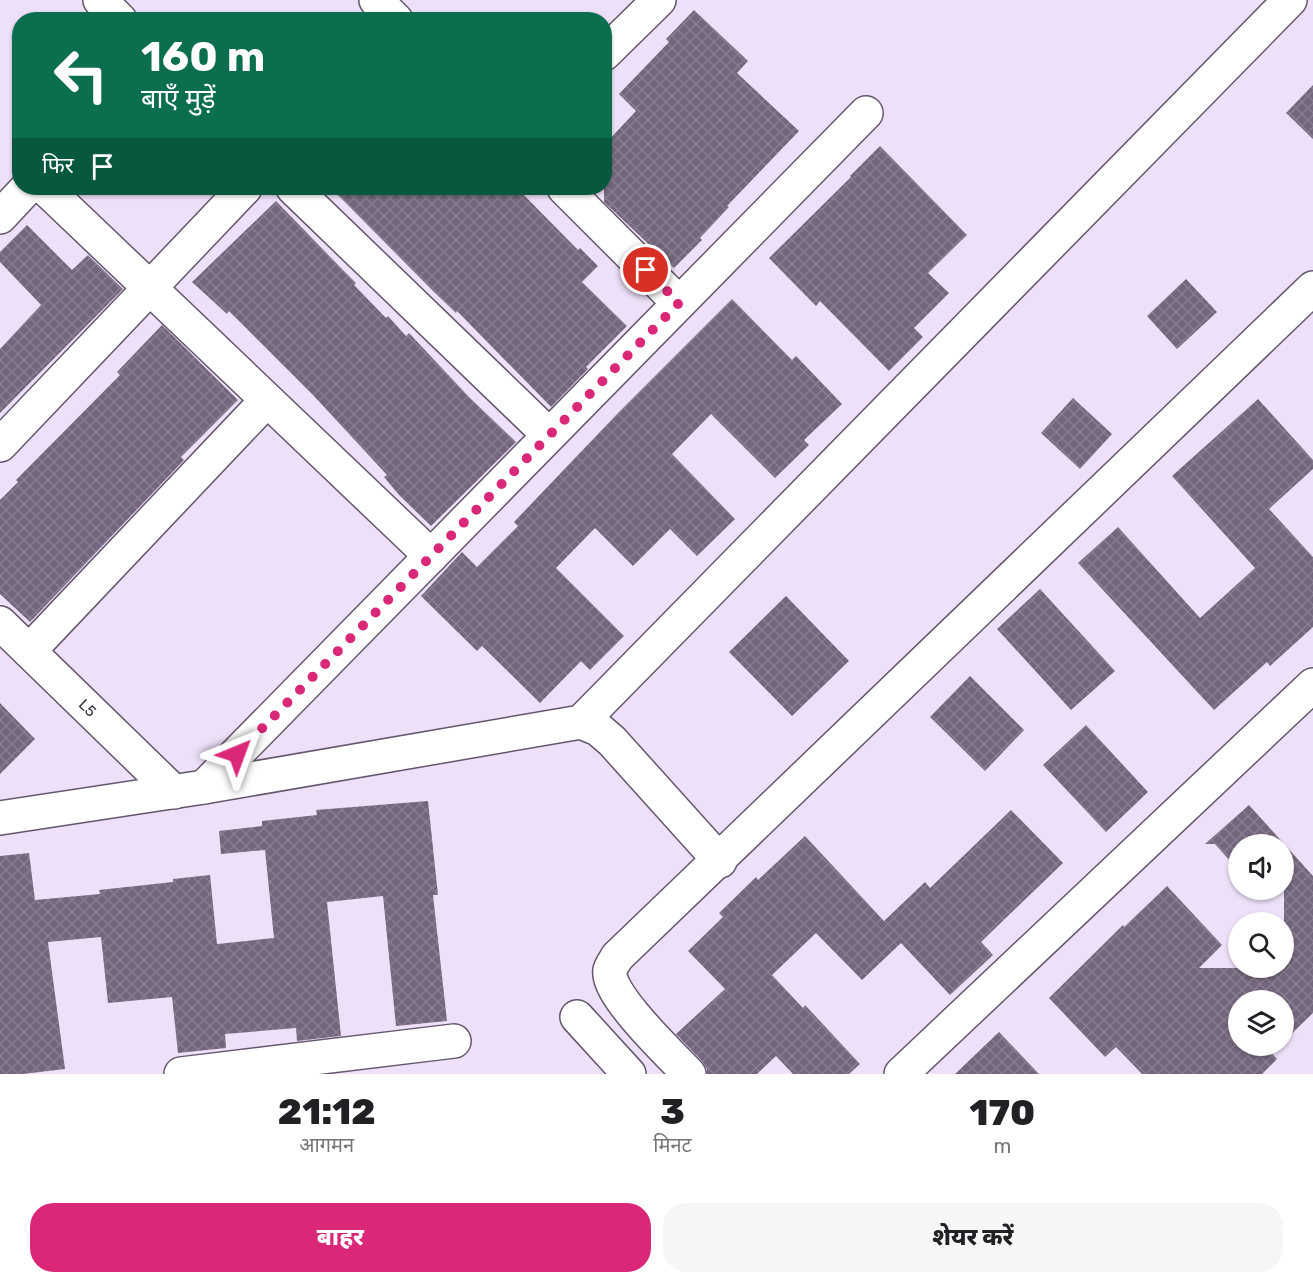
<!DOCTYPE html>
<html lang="hi">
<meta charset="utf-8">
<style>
:root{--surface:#fff;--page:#f6f6f6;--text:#202124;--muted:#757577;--accent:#db2777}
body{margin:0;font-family:Rubik,"Noto Sans Devanagari",sans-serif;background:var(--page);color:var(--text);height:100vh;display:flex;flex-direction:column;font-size:22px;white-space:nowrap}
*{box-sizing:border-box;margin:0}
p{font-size:20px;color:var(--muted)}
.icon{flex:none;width:33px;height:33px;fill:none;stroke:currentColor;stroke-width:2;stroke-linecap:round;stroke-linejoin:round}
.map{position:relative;height:1074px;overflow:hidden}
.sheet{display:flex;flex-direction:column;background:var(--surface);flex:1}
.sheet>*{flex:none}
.top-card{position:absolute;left:12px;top:12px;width:600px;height:183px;border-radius:24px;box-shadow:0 2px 4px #0004;background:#0b6e4f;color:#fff;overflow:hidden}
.fabs{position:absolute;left:1228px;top:834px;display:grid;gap:12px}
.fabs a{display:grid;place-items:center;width:66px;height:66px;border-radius:50%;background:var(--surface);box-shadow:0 2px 4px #0004;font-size:30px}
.pin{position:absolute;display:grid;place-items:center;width:51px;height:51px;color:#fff;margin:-26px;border:3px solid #fff;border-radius:50%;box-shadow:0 2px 6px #0007}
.me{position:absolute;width:66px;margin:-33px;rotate:44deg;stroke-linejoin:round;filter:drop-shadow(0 0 4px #0008)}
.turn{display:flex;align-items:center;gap:21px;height:126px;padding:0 30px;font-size:27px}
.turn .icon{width:78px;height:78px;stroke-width:2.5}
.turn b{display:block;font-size:42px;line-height:51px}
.then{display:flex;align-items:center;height:57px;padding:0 30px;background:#0003;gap:12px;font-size:22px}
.eta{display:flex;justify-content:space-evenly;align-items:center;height:102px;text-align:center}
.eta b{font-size:36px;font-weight:800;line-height:42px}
.button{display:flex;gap:12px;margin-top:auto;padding:12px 30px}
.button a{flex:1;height:69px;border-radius:24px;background:var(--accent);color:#fff;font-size:24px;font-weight:800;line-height:69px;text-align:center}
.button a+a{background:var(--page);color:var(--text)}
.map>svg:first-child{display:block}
.building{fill:url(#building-cross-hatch)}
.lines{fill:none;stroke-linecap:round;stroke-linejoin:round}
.minor-casing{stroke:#64576d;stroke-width:36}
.minor{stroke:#fff;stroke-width:33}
.route{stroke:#db2777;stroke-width:10;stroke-dasharray:0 18}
.labels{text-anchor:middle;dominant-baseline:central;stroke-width:6;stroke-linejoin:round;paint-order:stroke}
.street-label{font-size:15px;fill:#39333c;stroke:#f8efff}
</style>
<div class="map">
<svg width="1313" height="1074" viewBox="0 0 1313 1074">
<defs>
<pattern id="building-cross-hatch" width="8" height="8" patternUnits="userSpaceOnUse" patternTransform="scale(1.5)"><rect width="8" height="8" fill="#74677d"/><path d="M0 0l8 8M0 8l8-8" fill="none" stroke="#887e8f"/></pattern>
</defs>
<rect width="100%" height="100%" fill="#efe0f9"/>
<path class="building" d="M694,10L748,61L737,73L799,131L727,206L729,207L700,238L702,240L674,268L604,202V145L636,111L619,94L669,42L666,39Z
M1313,85V139L1286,113Z
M880,146L967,235L928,273L949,293L914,328L923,337L889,371L820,301L816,306L769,258L851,177L850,176Z
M331,188H517L578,250L580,248L598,266L582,282L627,326L586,367L588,369L551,407L457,311L456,313L433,291Z
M276,201L342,269L356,283L354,285L386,318L388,316L406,336L409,333L469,397L516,442L431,526L399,495L384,477L387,475L313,395L229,311L227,314L192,282Z
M27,225L72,270L88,255L123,289L0,413V349L41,305L0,262V252Z
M1186,279L1217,312L1177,349L1147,316Z
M732,299L792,360L796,356L842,404L804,440L809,445L775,478L711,414L672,454L735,519L697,556L670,529L633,566L595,528L556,568L624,636L590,670L581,661L540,703L482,646L477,651L421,596L462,552L477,567L518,526L514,522L618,413Z
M162,325L238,400L181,457L184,460L30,622L0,594V500L18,482L16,480L120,375L117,372Z
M1073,398L1112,434L1080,469L1041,433Z
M1258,399L1313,460V469L1269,509L1313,557V627L1270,666L1267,662L1214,710L1078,563L1118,527L1200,618L1255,568L1172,476Z
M1040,589L1115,671L1071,710L997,629Z
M786,596L849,661L792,716L729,652Z
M970,676L1024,730L985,771L930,717Z
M0,703L35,739L0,774Z
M1086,725L1148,792L1106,832L1043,765Z
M428,801L438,895H433L447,1021L396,1026L383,896L327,902L341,1036L297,1041L296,1028L225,1034L226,1048L178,1053L172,997L108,1003L101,937L48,942L65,1069L23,1074H0V856L29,853L35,900L100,894L99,890L173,882V879L210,875L217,944L274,938L265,850L221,854L219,831L262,826V821L317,815L316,810Z
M1249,805L1313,876V1013L1284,1041V1000H1239V1046H1265L1277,1059L1262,1074H1142L1116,1047L1105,1057L1049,998L1123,925L1124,927L1167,886L1222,945L1199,968H1284V844H1239V871L1215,844H1205Z
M1011,810L1063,863L981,942L993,955L950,995L901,943L862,980L816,933L772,975L803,1008L805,1005L860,1064L849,1074H793L776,1056L757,1074H707V1069L702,1061L676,1034L725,989L688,951L723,917L719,913L756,877L758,880L805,836L884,921L925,882L930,888Z
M999,1032L1039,1074H955Z"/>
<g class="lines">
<defs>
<g id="minor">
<path d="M100,0L120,20"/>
<path d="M376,0L396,20"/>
<path d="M604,54L659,0"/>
<path d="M45,188L431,556"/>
<path d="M293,188L549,435"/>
<path d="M564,188L679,303"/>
<path d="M0,217L27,188"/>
<path d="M0,445L245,188"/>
<path id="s1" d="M0,623L174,792"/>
<path d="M29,651L267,400"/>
<path d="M581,722L1290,0"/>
<path d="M204,787L866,113"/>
<path d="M0,818L204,787L581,722L598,729L612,741L720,861"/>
<path d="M577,1017L629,1074"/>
<path d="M181,1074L454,1041"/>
<path d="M689,1074C672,1056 605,993 610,970C611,966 615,961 617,957L1313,288"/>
<path d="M901,1074L1313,685"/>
</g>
</defs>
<use href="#minor" class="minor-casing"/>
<use href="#minor" class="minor"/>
</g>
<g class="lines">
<path class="route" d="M237,754L679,303L646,270"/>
</g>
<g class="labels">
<g class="street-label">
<text stroke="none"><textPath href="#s1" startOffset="122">L5</textPath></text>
</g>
</g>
</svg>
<div class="fabs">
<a><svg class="icon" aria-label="sound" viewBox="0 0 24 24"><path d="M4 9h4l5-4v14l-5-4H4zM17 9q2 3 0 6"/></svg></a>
<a><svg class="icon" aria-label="search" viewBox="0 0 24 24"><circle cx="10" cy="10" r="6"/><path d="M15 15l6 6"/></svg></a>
<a><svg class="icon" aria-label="layers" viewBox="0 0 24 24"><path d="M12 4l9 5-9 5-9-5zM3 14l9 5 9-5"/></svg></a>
</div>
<div class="pin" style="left:646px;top:270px;background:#d93025"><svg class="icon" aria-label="arrive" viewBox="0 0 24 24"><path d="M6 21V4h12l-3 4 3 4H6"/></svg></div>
<svg class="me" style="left:237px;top:754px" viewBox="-20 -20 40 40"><path d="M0-17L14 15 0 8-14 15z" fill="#db2777" stroke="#fff" stroke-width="4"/></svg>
<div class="top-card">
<div class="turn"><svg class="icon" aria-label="left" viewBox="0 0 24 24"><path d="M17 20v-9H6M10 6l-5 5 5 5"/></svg><div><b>160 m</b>बाएँ मुड़ें</div></div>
<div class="then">फिर<svg class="icon" aria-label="arrive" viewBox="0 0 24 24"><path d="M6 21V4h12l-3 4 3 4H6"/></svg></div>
</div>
</div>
<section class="sheet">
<div class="eta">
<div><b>21:12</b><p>आगमन</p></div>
<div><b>3</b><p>मिनट</p></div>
<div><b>170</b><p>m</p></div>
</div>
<div class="button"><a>बाहर</a><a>शेयर करें</a></div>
</section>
